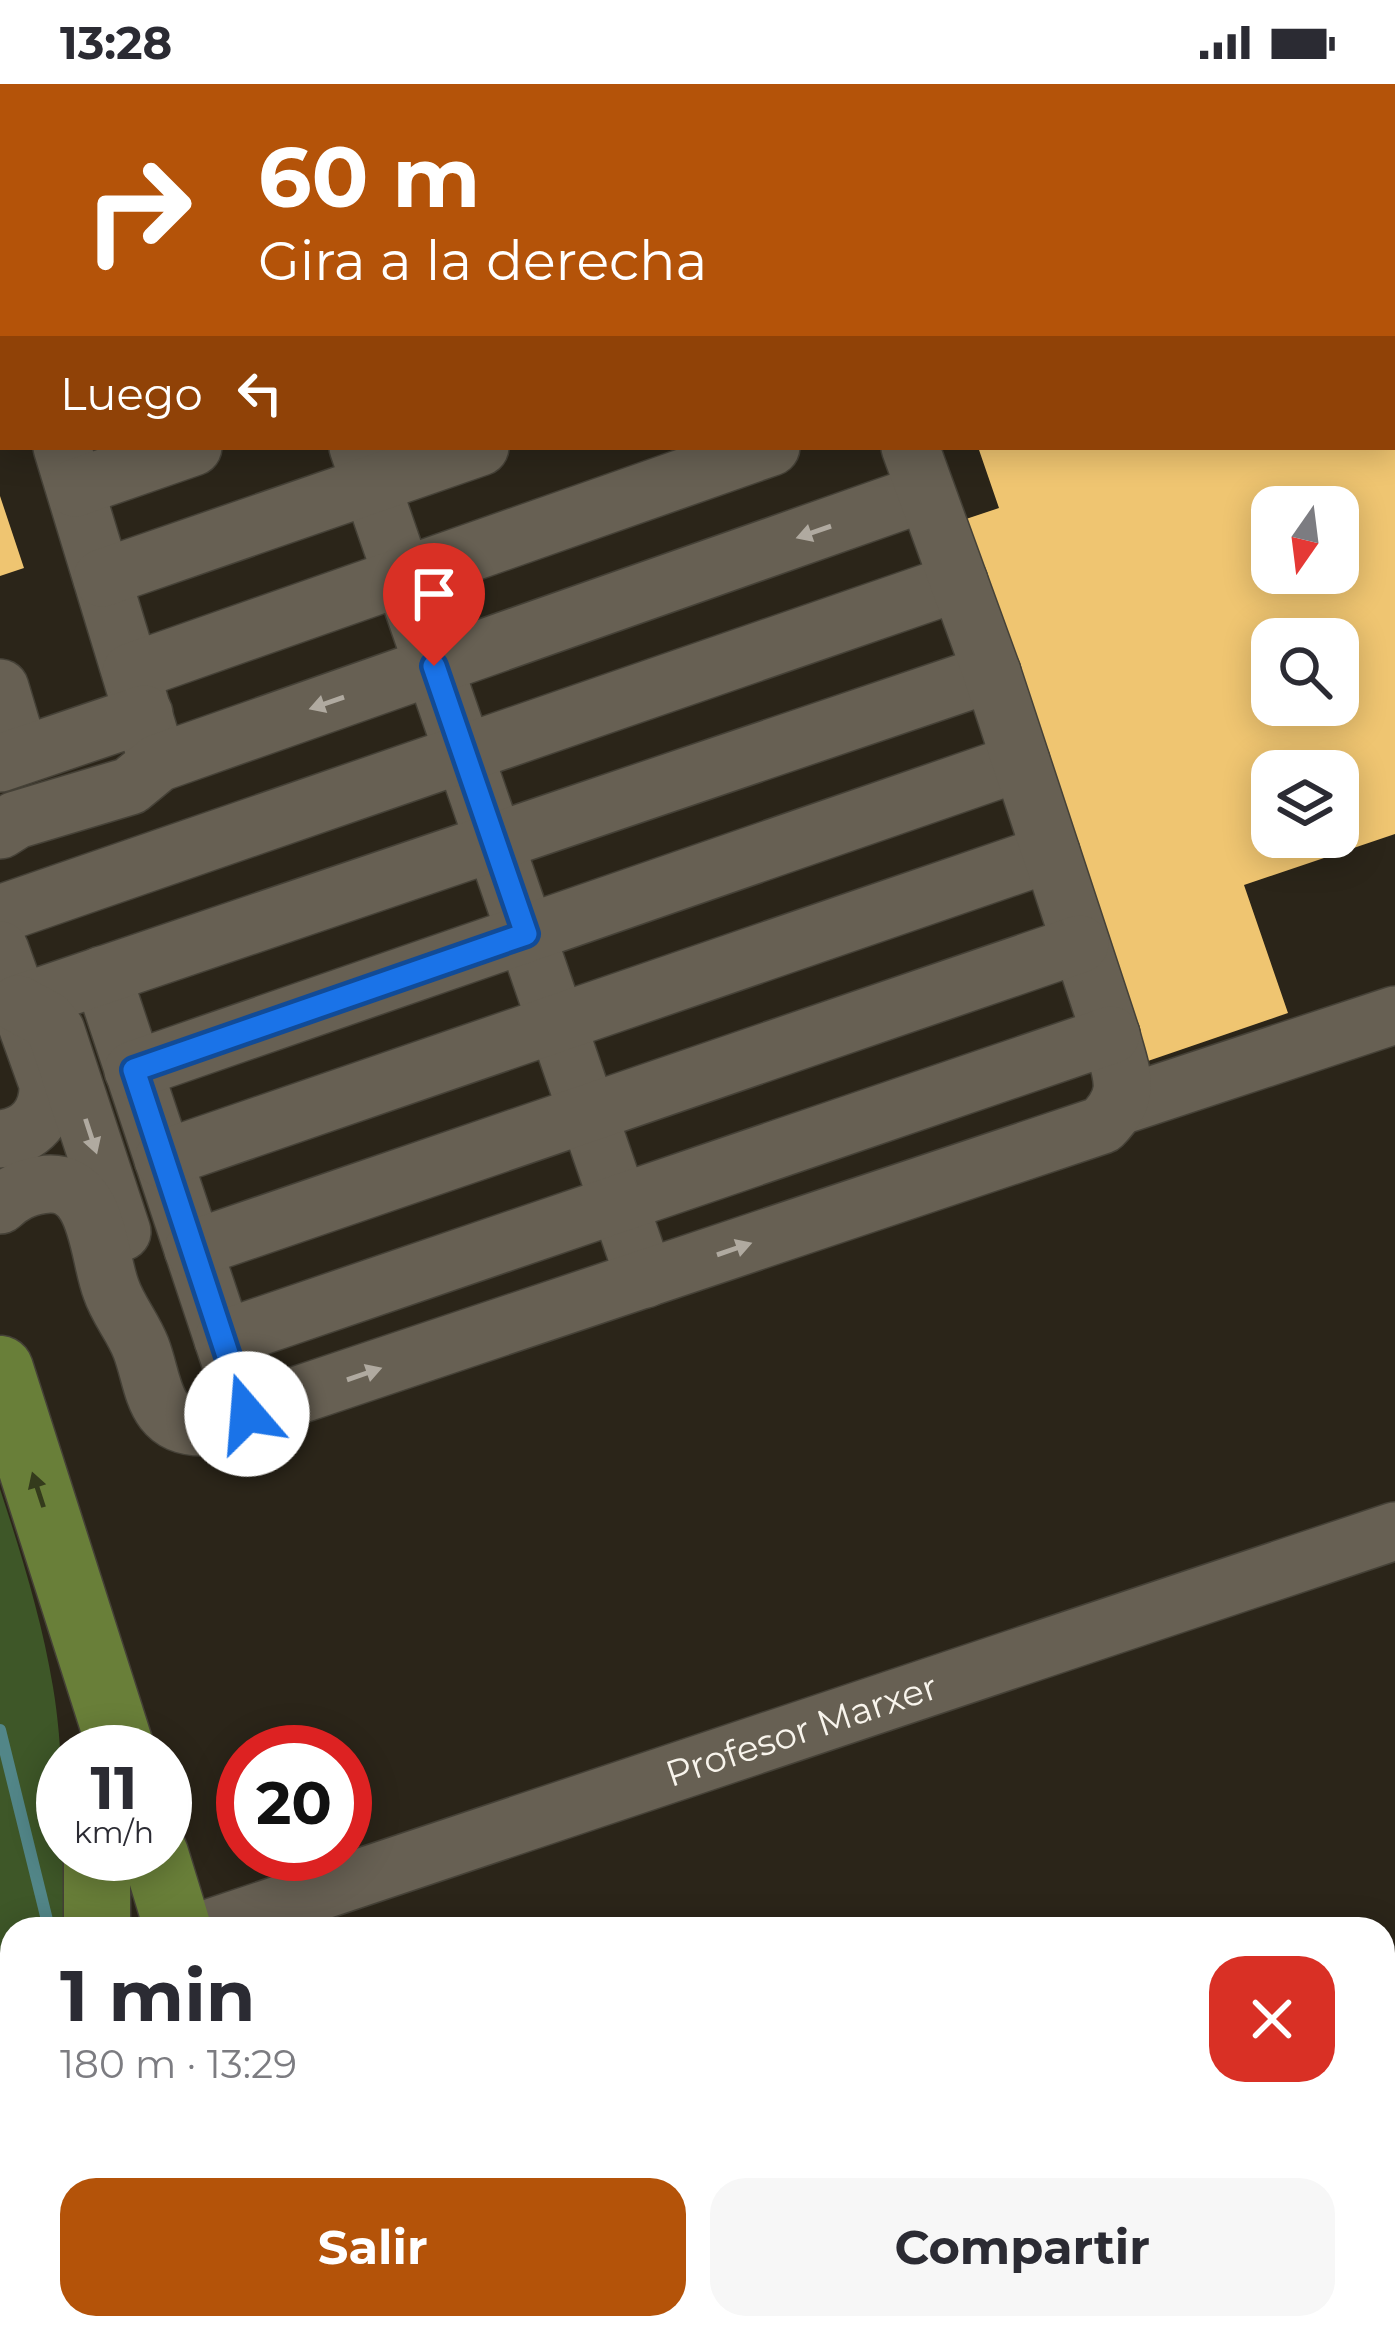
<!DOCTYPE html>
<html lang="es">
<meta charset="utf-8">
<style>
:root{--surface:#fff;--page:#f7f7f7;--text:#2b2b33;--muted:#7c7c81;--accent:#b45309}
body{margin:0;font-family:Montserrat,sans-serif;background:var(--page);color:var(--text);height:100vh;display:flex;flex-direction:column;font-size:45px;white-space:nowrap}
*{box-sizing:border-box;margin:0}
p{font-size:39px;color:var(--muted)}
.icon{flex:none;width:66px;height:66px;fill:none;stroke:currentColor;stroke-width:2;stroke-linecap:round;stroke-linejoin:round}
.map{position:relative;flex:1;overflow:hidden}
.side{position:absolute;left:0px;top:1833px;width:1395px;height:423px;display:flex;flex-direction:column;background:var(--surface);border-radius:36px 36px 0 0;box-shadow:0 6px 30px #0003}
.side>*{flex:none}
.hud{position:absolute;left:0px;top:0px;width:1395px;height:366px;box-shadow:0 6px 30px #0003;background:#b45309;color:#fff;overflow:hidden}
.needle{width:78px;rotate:194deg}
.controls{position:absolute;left:1251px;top:402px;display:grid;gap:24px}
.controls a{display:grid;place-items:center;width:108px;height:108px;border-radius:24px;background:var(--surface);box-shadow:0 6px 30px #0003;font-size:60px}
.speed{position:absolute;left:36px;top:1641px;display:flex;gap:24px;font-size:60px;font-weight:700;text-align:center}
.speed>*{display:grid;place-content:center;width:156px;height:156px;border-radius:50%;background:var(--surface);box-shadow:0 6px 30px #0003;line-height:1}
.speed small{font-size:30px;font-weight:400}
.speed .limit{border:18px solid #d22;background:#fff;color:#111}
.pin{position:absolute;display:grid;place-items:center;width:102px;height:102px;color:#fff;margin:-123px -51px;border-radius:50% 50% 50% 0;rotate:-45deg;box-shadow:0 0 12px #0007}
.pin .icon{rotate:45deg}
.me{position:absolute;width:132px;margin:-66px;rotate:342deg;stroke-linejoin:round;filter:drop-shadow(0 0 9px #0008)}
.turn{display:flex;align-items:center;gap:42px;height:252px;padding:0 60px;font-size:54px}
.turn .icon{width:156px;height:156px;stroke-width:2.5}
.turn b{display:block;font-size:84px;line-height:102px}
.then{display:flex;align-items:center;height:114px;padding:0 60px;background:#0003;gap:24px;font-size:45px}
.round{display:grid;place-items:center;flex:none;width:126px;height:126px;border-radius:36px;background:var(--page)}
.head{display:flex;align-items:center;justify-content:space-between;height:204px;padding:0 60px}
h1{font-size:72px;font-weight:700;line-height:90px}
.action{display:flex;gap:24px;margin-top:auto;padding:24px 60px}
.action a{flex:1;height:138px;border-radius:36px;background:var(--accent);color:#fff;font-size:48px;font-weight:700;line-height:138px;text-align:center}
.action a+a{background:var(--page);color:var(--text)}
.status{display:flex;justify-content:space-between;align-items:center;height:84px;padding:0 60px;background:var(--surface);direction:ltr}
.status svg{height:33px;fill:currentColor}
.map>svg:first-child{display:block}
.green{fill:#3e5728}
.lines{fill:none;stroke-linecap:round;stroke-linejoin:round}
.stream{stroke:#528688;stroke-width:12}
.building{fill:#efc571;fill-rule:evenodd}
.minor-casing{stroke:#454137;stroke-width:60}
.major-casing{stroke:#454137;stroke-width:69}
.minor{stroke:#676053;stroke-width:57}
.major{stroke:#697f39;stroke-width:66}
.oneway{fill:#b0aaa0}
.oneway2{fill:#343b1c}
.route-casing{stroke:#114b97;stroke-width:30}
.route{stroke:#1a73e8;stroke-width:21}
.labels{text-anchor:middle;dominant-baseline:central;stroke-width:12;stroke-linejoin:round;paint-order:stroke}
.street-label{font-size:36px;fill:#f8f4ec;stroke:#110e09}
</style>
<div class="status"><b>13:28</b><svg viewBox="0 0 49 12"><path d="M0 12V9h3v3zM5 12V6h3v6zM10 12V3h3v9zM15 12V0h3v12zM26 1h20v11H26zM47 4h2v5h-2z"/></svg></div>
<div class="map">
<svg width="1395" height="2254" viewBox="0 0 1395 2254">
<rect width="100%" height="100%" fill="#2b2519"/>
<path class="green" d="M0,0H325L3,3L0,115Z
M0,1405C21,1469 42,1536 53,1603C62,1657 63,1715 63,1770H69L75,1845H12V1961L0,1916Z
M139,2244H267L270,2254H140Z"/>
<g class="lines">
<path class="stream" d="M0,1646L47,1836
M171,2244L176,2254"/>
</g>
<path class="building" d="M978,363H1395V750L1244,801L1288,929L1145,978L957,438L999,424ZM1272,423H1338V489H1272ZM1272,555H1338V621H1272ZM1272,687H1338V753H1272Z
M0,412L24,484L0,492Z"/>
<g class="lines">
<defs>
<g id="minor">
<path d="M786,0L787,3"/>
<path d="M436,3L445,0"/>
<path d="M646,3L654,0"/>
<path d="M0,168L3,167"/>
<path d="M0,234H3"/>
<path d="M62,363L158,679"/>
<path d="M358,363L645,1195"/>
<path d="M75,404L193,363"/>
<path d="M102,494L480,363"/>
<path d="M131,588L771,363"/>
<path d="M0,604L20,671"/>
<path d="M0,679L144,630"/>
<path d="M0,746L16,736L130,702L158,679L924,409"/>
<path d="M0,830L959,498"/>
<path d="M0,866L48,1000C49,1031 31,1052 0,1055"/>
<path d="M102,891L235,1291"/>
<path d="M18,920L992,589"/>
<path d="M18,920L46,935L56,947L122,1148"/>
<path d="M133,986L1021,678"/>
<path d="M1120,1022L1395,931"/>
<path d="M163,1075L1051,769"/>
<path d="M0,1121C13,1109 24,1104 41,1101C99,1091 97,1168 111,1205C118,1226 133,1243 141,1264C155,1301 152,1343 203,1343L1102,1041C1134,1009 1121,991 1111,951L992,589L910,363"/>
<path d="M193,1165L1080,860"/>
<path d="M223,1255L1111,951"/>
<path id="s1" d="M207,1845L1395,1447"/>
</g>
<path id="major" d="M0,1285L122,1668
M97,1770V1845
M155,1770L178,1845
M0,2011L12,2056
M62,2244L65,2254
M121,2244L122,2254
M308,2244L311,2254"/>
</defs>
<use href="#minor" class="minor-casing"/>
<use href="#major" class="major-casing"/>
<use href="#minor" class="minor"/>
<use href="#major" class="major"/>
</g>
<defs><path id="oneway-solid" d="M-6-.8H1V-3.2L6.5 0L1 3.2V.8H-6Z" transform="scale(3)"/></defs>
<g class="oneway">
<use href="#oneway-solid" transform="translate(814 448) rotate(161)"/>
<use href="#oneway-solid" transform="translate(327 619) rotate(161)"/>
<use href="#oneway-solid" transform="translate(91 1052) rotate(72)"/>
<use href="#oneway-solid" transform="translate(734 1165) rotate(-19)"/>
<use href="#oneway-solid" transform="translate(364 1290) rotate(-19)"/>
</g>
<use class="oneway2" href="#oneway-solid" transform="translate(38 1406) rotate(-108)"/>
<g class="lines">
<defs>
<path id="route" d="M247,1330L134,986L526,850L434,582"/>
</defs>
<use href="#route" class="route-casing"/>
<use href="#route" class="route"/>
</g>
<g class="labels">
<g class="street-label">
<text stroke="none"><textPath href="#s1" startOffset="627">Profesor Marxer</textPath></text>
</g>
</g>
</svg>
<div class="controls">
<a><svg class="needle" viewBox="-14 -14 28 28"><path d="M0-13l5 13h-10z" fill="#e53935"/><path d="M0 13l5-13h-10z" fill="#7c7c81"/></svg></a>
<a><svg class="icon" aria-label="search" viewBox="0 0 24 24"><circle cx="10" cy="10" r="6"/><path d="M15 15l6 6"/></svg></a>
<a><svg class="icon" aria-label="layers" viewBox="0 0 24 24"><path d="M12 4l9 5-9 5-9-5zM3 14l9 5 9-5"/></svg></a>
</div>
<div class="speed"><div>11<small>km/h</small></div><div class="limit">20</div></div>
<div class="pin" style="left:434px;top:582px;background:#d93025"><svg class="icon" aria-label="arrive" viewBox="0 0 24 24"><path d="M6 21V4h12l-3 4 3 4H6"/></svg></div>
<svg class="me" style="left:247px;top:1330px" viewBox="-20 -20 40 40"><circle r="19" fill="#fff"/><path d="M0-13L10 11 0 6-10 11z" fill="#1a73e8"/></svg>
<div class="hud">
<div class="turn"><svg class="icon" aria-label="right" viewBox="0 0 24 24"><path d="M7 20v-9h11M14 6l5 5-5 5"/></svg><div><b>60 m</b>Gira a la derecha</div></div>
<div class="then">Luego<svg class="icon" aria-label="left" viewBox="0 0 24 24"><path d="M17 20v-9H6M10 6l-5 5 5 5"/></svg></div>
</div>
<section class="side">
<div class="head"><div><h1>1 min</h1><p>180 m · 13:29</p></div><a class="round" style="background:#d93025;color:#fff"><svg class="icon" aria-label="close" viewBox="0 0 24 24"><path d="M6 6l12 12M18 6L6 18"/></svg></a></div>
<div class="action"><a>Salir</a><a>Compartir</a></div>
</section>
</div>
